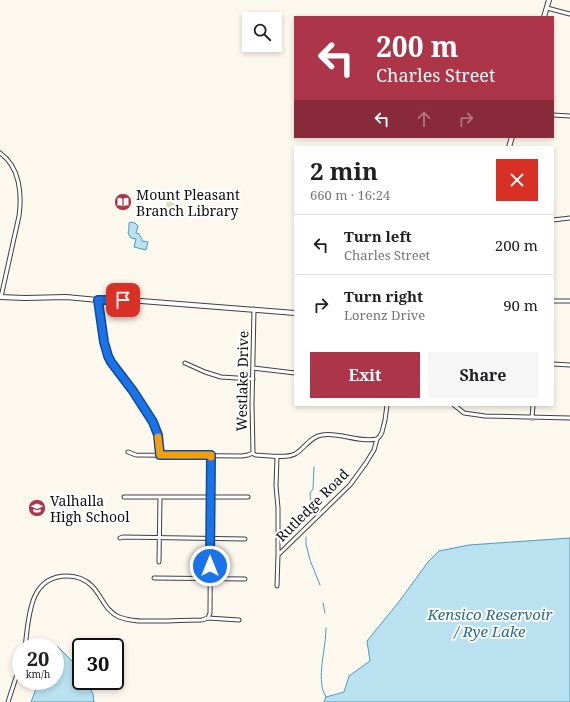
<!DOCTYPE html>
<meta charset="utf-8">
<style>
:root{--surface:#fff;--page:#f6f6f6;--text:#202124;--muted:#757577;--line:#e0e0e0;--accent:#ac3549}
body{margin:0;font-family:"Noto Serif",serif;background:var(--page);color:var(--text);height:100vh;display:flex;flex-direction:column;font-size:15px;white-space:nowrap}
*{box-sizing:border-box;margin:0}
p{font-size:13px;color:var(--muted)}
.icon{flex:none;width:22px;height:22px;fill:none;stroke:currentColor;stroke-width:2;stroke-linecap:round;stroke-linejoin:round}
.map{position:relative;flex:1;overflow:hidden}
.panel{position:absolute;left:294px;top:146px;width:260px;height:260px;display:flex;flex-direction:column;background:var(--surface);border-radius:0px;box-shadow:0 2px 6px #0003}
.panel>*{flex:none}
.hud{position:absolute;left:294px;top:16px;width:260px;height:122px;border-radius:0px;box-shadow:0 2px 6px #0003;background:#ac3549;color:#fff;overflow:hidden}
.tools{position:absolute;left:242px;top:12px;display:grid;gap:8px}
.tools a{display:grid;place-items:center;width:40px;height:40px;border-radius:0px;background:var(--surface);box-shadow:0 2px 6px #0003;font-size:20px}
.speed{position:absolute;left:12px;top:638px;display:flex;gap:8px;font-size:20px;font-weight:700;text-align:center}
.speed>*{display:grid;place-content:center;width:52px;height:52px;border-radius:50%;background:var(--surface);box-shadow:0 2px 6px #0003;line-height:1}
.speed small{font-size:10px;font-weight:400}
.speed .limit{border:2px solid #111;border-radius:6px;background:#fff;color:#111}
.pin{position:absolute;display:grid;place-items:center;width:34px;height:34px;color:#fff;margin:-17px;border-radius:8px;box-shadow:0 2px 6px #0006}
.me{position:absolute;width:44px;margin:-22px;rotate:0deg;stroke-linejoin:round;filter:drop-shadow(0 0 3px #0008)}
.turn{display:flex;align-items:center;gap:14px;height:84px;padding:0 16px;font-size:18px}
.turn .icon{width:52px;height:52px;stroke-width:2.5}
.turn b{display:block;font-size:28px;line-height:34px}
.lanes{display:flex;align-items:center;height:38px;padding:0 16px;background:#0003;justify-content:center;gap:20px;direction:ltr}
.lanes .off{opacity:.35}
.round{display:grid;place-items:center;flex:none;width:42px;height:42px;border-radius:0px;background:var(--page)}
.overview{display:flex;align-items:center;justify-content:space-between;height:68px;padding:0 16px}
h1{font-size:24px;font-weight:700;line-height:30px}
.primary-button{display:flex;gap:8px;margin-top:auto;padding:8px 16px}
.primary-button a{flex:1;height:46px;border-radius:0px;background:var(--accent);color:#fff;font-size:16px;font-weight:700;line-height:46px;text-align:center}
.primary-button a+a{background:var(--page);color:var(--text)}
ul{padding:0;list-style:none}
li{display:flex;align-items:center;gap:12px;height:60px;padding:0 16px;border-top:1px solid var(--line)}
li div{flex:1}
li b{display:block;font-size:15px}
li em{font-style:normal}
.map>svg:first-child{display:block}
.green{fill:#d5e3bc}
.water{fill:#b9e1ef;stroke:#489cbd}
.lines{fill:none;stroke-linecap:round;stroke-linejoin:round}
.stream{stroke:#489cbd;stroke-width:1}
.minor-casing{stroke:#404040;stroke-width:5}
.tertiary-casing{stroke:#404040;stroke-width:6}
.minor{stroke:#fff;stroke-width:3}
.tertiary{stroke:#fff;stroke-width:4}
.route-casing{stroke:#114b97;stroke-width:10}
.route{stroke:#1a73e8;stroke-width:7}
.slow{stroke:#f59e0b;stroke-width:7}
.labels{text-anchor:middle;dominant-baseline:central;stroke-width:4;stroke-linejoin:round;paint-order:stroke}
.poi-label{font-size:14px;fill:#0d0d0d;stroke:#fff;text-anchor:start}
.street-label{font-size:14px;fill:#0d0d0d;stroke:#fff}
.water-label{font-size:15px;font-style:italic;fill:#256d8f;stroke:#fff}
</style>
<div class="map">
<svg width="570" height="702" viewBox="0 0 570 702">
<rect width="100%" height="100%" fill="#fdf8ee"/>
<path class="green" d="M167,201L178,204L176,213L169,211L166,206Z"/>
<path class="water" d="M130,222L135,223L138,226L136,233L139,234L142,239V241L148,242L146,250L134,247L136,239L131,238L128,233C129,230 129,226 129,223Z
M570,538V702H324L326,697L344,692L349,676L370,661L367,641L398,603L428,562L439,551L469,545Z
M57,646L78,667L81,673V681H86L93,694L94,702H31L39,681H55V650Z"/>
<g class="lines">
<path class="stream" d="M311,505L310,493L313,489L314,467
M306,537V544L310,560L320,585
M323,603L325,613
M326,628C326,646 319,669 322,686C322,690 325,694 326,697"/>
<defs>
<path id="minor" d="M547,8L570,14
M553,115L570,116
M0,153C20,167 22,194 19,216L1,297
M553,220L570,218
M98,300L104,342L108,356L111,362L133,391L153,422L158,435L160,455
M553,301H570
M185,363L205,372L221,377L253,379
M553,364L570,365
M253,368L295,373
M454,405L464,413L485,416L570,418
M532,418L533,405
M128,452L136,455L242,456L248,455L253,453L255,455C266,455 285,459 295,454C304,449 311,436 322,435C340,432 359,443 377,439
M253,453L252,404L254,309
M277,457L276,486L278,508V555L277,586
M124,497H248
M120,538L123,537L245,539
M278,555L350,485L366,463L374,450L377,439L380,436L382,432L385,420L387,405
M159,562L160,497
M154,578L245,579
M208,618L239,620
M25,647C29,619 28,576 67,576C76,576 85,579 92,586C102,596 105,611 119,617C132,622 146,621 159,621C173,621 188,620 202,620L208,618L210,613L211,455
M8,702L21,662"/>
<path id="tertiary" d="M544,17L549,0
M509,147L512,137
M0,297L25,298L66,297L98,300L141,301L295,313"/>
</defs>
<use href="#minor" class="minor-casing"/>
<use href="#tertiary" class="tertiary-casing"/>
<use href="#minor" class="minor"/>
<use href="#tertiary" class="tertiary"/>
</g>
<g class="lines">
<defs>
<path id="route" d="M123,300H98L104,342L108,356L111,362L133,391L153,422L158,435L160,455H211L210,566"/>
</defs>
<use href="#route" class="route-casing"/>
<use href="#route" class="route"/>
<path class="slow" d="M158,437L160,455H211V457"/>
</g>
<defs>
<symbol id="library-disc" viewBox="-11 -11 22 22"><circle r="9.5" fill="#ac3549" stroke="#fff"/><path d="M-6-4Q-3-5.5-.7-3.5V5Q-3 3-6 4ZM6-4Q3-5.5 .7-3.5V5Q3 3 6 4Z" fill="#fff"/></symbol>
<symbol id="school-disc" viewBox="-11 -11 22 22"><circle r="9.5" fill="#ac3549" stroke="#fff"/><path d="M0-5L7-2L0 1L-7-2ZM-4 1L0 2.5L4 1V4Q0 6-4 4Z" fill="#fff"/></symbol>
</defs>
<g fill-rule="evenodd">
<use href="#library-disc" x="113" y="192" width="20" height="20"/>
<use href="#school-disc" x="27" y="498" width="20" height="20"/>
</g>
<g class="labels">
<g class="poi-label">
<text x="136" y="194">Mount Pleasant<tspan x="136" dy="16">Branch Library</tspan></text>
<text x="50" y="500">Valhalla<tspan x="50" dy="16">High School</tspan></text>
</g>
<g class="street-label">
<text transform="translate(242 381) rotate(-89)">Westlake Drive</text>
<text transform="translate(312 505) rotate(-45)">Rutledge Road</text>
</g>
<g class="water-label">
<text x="490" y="614">Kensico Reservoir<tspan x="490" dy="17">/ Rye Lake</tspan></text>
</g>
</g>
</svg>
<div class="tools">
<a><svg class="icon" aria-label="search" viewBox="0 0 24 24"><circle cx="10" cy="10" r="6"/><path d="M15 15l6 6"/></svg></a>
</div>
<div class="speed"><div>20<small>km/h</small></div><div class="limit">30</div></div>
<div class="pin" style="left:123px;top:300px;background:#d93025"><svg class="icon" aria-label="arrive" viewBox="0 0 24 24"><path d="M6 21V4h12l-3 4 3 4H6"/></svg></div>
<svg class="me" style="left:210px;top:566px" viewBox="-20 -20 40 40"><circle r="17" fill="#1a73e8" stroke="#fff" stroke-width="3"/><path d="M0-11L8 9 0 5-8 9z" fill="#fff"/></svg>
<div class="hud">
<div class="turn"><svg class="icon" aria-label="left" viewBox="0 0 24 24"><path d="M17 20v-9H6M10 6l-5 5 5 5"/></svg><div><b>200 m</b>Charles Street</div></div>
<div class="lanes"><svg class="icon" aria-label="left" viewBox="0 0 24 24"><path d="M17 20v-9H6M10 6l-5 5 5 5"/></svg><svg class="icon off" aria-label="ahead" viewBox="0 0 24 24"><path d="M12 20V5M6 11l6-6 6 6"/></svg><svg class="icon off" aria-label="right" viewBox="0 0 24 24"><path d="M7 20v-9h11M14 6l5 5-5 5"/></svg></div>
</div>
<section class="panel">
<div class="overview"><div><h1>2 min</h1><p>660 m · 16:24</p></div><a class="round" style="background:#d93025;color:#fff"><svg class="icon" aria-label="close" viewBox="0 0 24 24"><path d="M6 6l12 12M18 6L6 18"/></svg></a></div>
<ul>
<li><svg class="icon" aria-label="left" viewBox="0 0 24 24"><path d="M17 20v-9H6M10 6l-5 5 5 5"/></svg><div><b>Turn left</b><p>Charles Street</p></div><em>200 m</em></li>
<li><svg class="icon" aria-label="right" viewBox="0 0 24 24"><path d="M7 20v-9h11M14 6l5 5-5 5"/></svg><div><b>Turn right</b><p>Lorenz Drive</p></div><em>90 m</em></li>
</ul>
<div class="primary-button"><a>Exit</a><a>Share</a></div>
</section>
</div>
